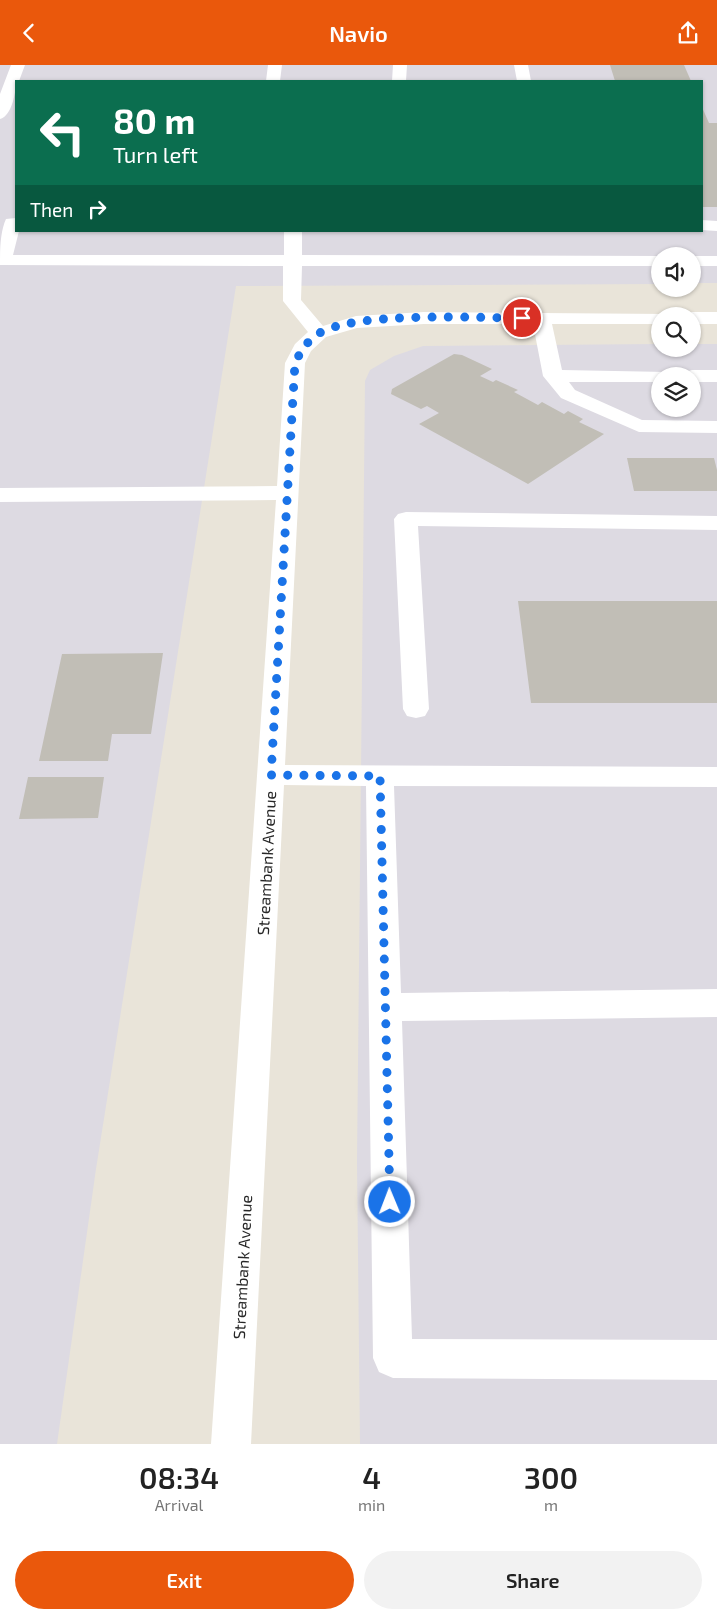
<!DOCTYPE html>
<style>
:root{--surface:#fff;--page:#f2f2f2;--text:#222;--muted:#767676;--accent:#ea580c}
body{margin:0;font-family:"Exo 2",sans-serif;background:var(--page);color:var(--text);height:100vh;display:flex;flex-direction:column;font-size:19px;white-space:nowrap}
*{box-sizing:border-box;margin:0}
p{font-size:16px;color:var(--muted)}
.icon{flex:none;width:28px;height:28px;fill:none;stroke:currentColor;stroke-width:2;stroke-linecap:round;stroke-linejoin:round}
.map{position:relative;height:1379px;overflow:hidden}
.drawer{display:flex;flex-direction:column;background:var(--surface);flex:1}
.drawer>*{flex:none}
.hud{position:absolute;left:15px;top:15px;width:688px;height:152px;border-radius:0px;box-shadow:0 1px 4px #0004;background:#0b6e4f;color:#fff;overflow:hidden}
.tools{position:absolute;left:651px;top:182px;display:grid;gap:10px}
.tools a{display:grid;place-items:center;width:50px;height:50px;border-radius:50%;background:var(--surface);box-shadow:0 1px 4px #0004;font-size:25px}
.pin{position:absolute;display:grid;place-items:center;width:42px;height:42px;color:#fff;margin:-21px;border:2px solid #fff;border-radius:50%;box-shadow:0 1px 5px #0007}
.me{position:absolute;width:55px;margin:-28px;rotate:359deg;stroke-linejoin:round;filter:drop-shadow(0 0 4px #0008)}
.turn{display:flex;align-items:center;gap:18px;height:105px;padding:0 15px;font-size:22px}
.turn .icon{width:65px;height:65px;stroke-width:2.5}
.turn b{display:block;font-size:35px;line-height:42px}
.then{display:flex;align-items:center;height:48px;padding:0 15px;background:#0003;gap:10px;font-size:19px}
.eta{display:flex;justify-content:space-evenly;align-items:center;height:85px;text-align:center}
.eta b{font-size:30px;font-weight:600;line-height:35px}
.action{display:flex;gap:10px;margin-top:auto;padding:10px 15px}
.action a{flex:1;height:58px;border-radius:30px;background:var(--accent);color:#fff;font-size:20px;font-weight:600;line-height:58px;text-align:center}
.action a+a{background:var(--page);color:var(--text)}
header{display:flex;justify-content:space-between;align-items:center;height:65px;padding:0 15px;background:var(--accent);color:#fff;font-size:22px;font-weight:600}
.map>svg:first-child{display:block}
.industrial{fill:#dddae2;fill-rule:evenodd}
.building{fill:#c1beb6}
.lines{fill:none;stroke-linecap:round;stroke-linejoin:round}
.minor{fill:#fff;fill-rule:evenodd}
.route{stroke:#1a73e8;stroke-width:9;stroke-dasharray:0 16.2}
.labels{text-anchor:middle;dominant-baseline:central;stroke-width:4.5;stroke-linejoin:round;paint-order:stroke}
.street-label{font-size:16px;fill:#272727;stroke:#fff}
</style>
<header><svg class="icon" aria-label="back" viewBox="0 0 24 24"><path d="M15 5l-7 7 7 7"/></svg>Navio<svg class="icon" aria-label="share" viewBox="0 0 24 24"><path d="M12 15V3M7 8l5-5 5 5M5 13v7h14v-7"/></svg></header>
<div class="map">
<svg width="717" height="1379" viewBox="0 0 717 1379">
<rect width="100%" height="100%" fill="#e9e4d9"/>
<path class="industrial" d="M0,0H717V218H693L692,191H660V219L236,221L96,1104L57,1379H0ZM16,16H701V166H16Z
M660,279V284H692L693,279H717V1379H360L357,1096L365,316L370,305L394,291L423,281ZM660,311H692V344H660Z"/>
<path class="building" d="M610,0H684L691,16H615Z
M701,40L709,58H717V142H701Z
M454,289L462,290L492,304L480,311L493,317L496,315L518,325L514,327L538,340L542,337L564,349L568,346L583,354L579,357L604,369L528,419L419,359L439,348L427,341L421,344L391,329L392,324Z
M627,393H714L717,405V426H634Z
M518,536H717V638H531Z
M163,588L151,669H112L108,696H39L62,589Z
M28,712H104L98,753L19,754Z"/>
<g class="lines">
<path class="minor" d="M11,0H25L19,16H16C16,27 12,51 0,54V29Z
M268,0H282L280,16H266Z
M393,0H407L406,16H392Z
M514,0H528L531,16H517Z
M16,153V166H19L13,190H284V166H302V190L663,191H660V201H302L301,235L323,261L356,251L424,247L667,249L668,251H660V259H552L562,305L667,307L670,311H660V317H569L575,325L642,355L717,356V368L639,367L561,333L543,311L533,259H424L357,263L326,272L311,286L305,298L285,700L717,702V722L394,721L401,928L717,924V952L402,956L412,1274L717,1275V1315L393,1313L379,1307L373,1293L366,721L284,720L251,1379H211L276,435L0,437V423L277,421L285,298L295,279L308,267L283,236V201L0,200C0,185 0,167 6,154Z
M701,155L717,156V166L701,165Z
M689,191H717V201H692V191Z
M692,247H717V259H692V251H684Z
M692,305H717V317H692V311H682L685,307Z
M406,447L717,451V465L418,461L429,644L425,651L416,653L407,651L403,644L394,454L398,449Z"/>
</g>
<g class="lines">
<path class="route" d="M390,1137L380,711L271,710L295,298C301,286 306,277 318,269C354,246 475,253 522,253"/>
</g>
<g class="labels">
<g class="street-label">
<text transform="translate(266 798) rotate(-87)">Streambank Avenue</text>
<text transform="translate(242 1202) rotate(-87)">Streambank Avenue</text>
</g>
</g>
</svg>
<div class="tools">
<a><svg class="icon" aria-label="sound" viewBox="0 0 24 24"><path d="M4 9h4l5-4v14l-5-4H4zM17 9q2 3 0 6"/></svg></a>
<a><svg class="icon" aria-label="search" viewBox="0 0 24 24"><circle cx="10" cy="10" r="6"/><path d="M15 15l6 6"/></svg></a>
<a><svg class="icon" aria-label="layers" viewBox="0 0 24 24"><path d="M12 4l9 5-9 5-9-5zM3 14l9 5 9-5"/></svg></a>
</div>
<div class="pin" style="left:522px;top:253px;background:#d93025"><svg class="icon" aria-label="arrive" viewBox="0 0 24 24"><path d="M6 21V4h12l-3 4 3 4H6"/></svg></div>
<svg class="me" style="left:390px;top:1137px" viewBox="-20 -20 40 40"><circle r="17" fill="#1a73e8" stroke="#fff" stroke-width="3"/><path d="M0-11L8 9 0 5-8 9z" fill="#fff"/></svg>
<div class="hud">
<div class="turn"><svg class="icon" aria-label="left" viewBox="0 0 24 24"><path d="M17 20v-9H6M10 6l-5 5 5 5"/></svg><div><b>80 m</b>Turn left</div></div>
<div class="then">Then<svg class="icon" aria-label="right" viewBox="0 0 24 24"><path d="M7 20v-9h11M14 6l5 5-5 5"/></svg></div>
</div>
</div>
<section class="drawer">
<div class="eta">
<div><b>08:34</b><p>Arrival</p></div>
<div><b>4</b><p>min</p></div>
<div><b>300</b><p>m</p></div>
</div>
<div class="action"><a>Exit</a><a>Share</a></div>
</section>
